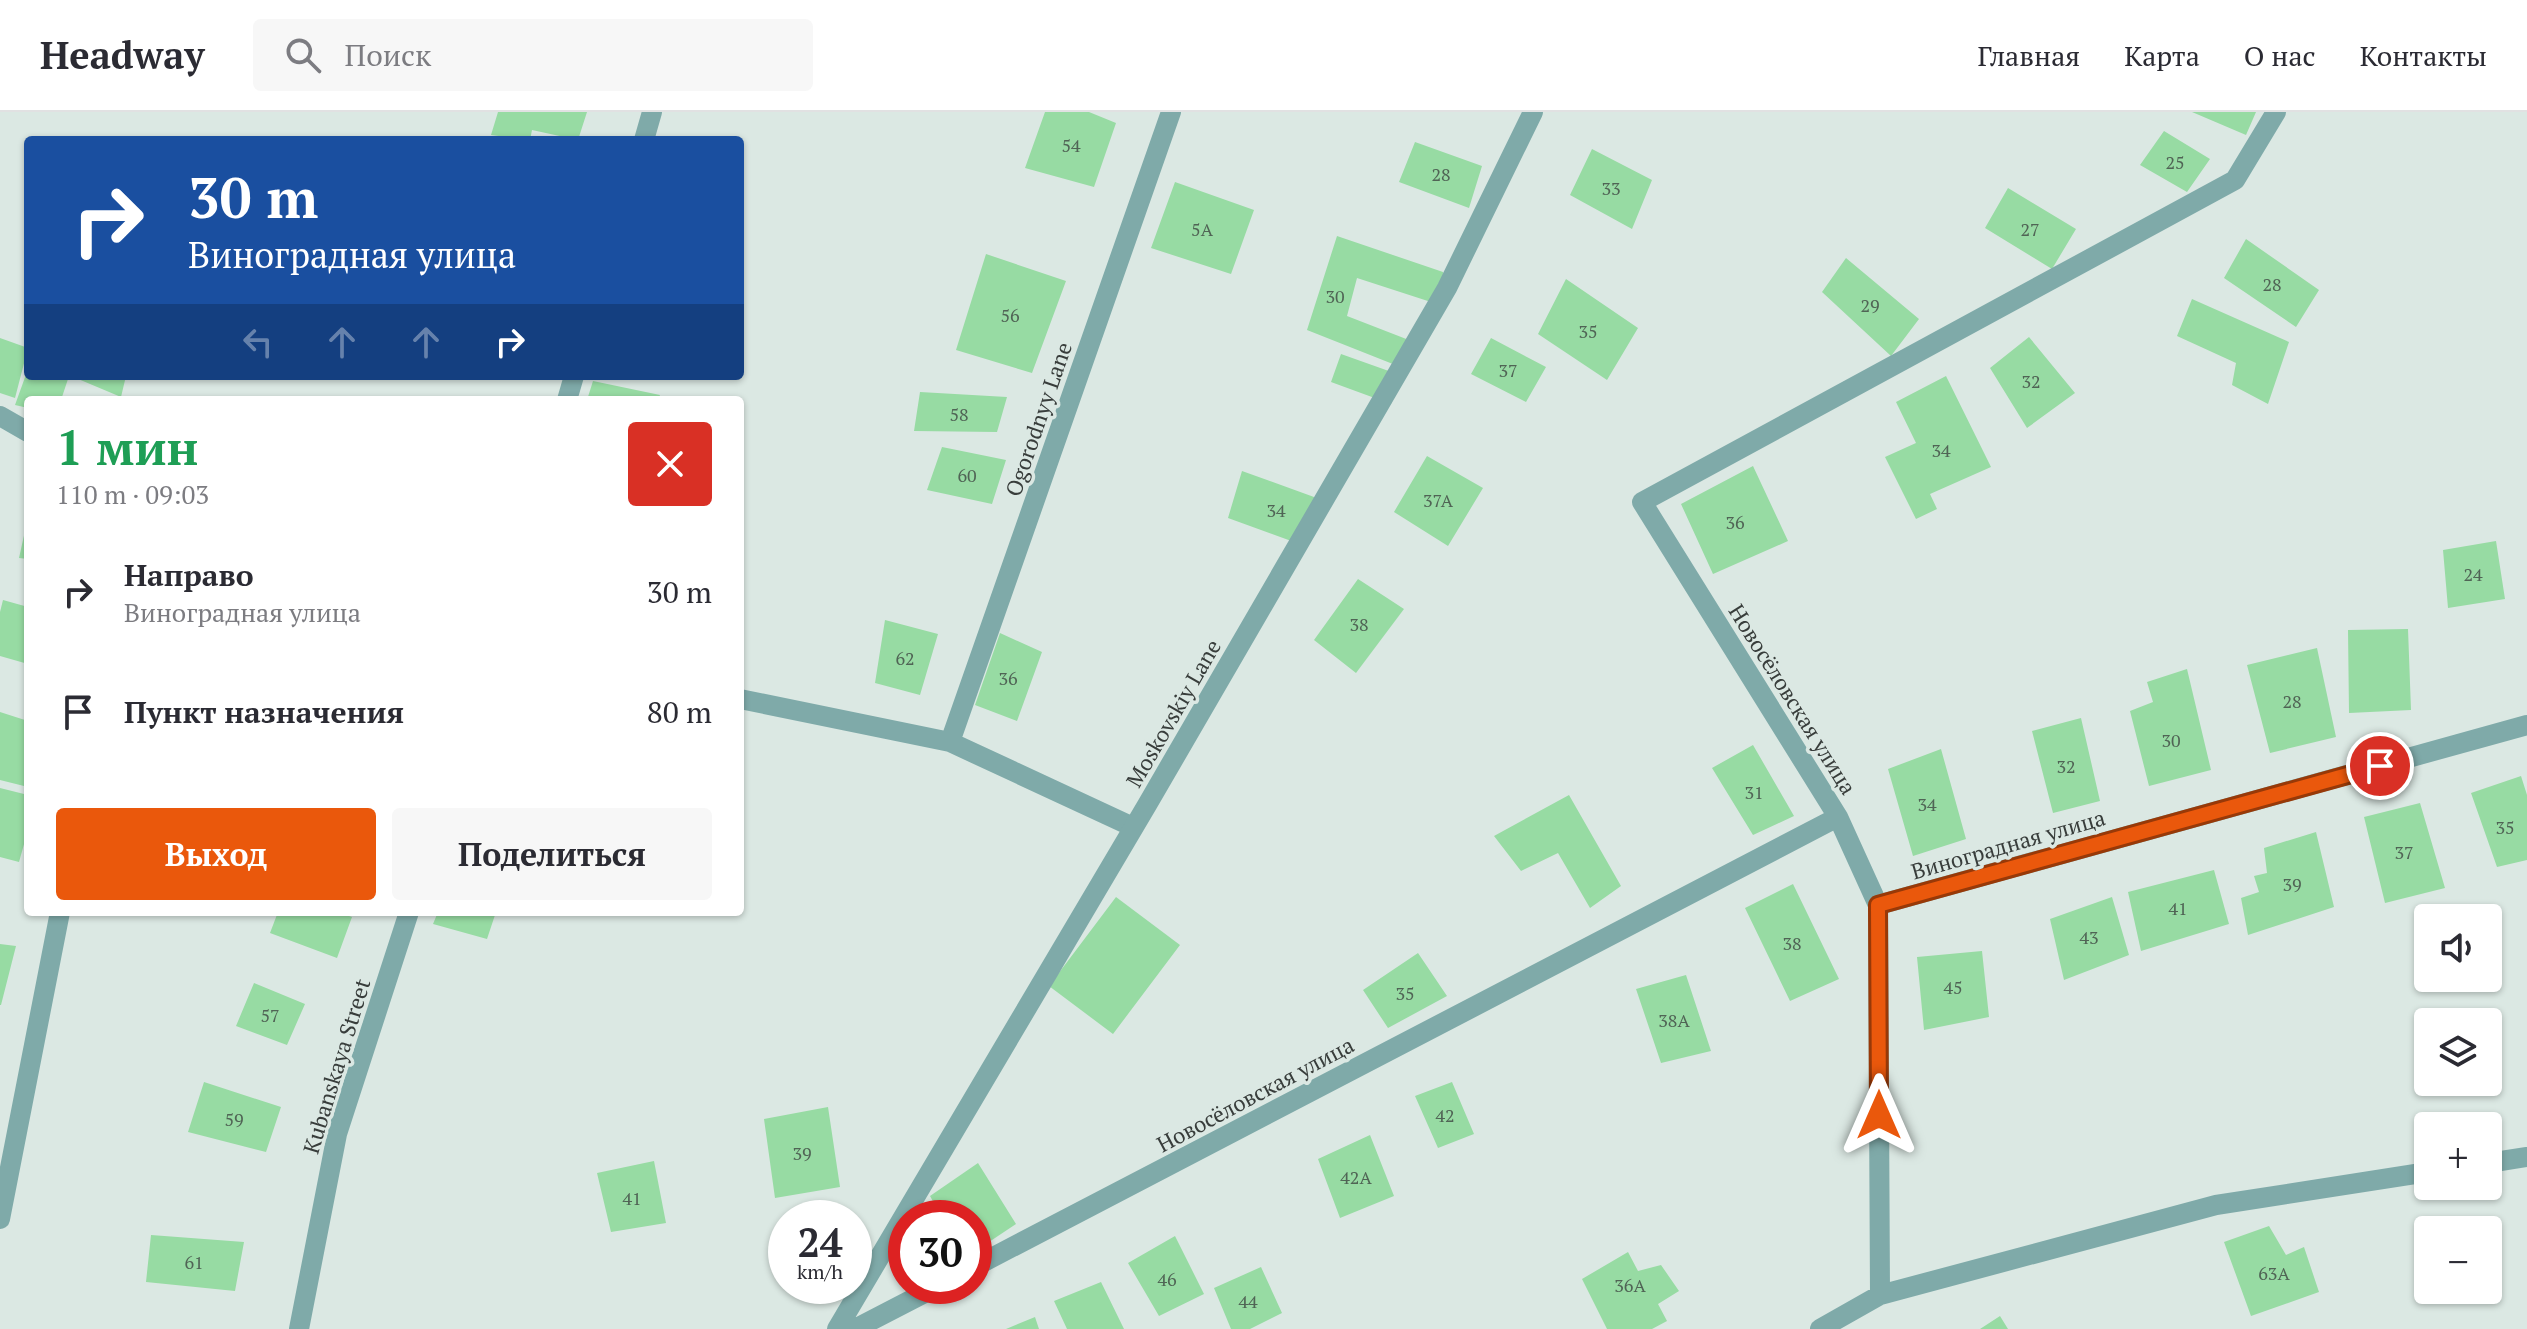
<!DOCTYPE html>
<html lang="ru">
<meta charset="utf-8">
<style>
:root{--surface:#fff;--page:#f7f7f7;--text:#2b2b33;--muted:#7c7c81;--line:#e1e1e2;--accent:#ea580c}
body{margin:0;font-family:"PT Serif",serif;background:var(--page);color:var(--text);height:100vh;display:flex;flex-direction:column;font-size:30px;white-space:nowrap}
*{box-sizing:border-box;margin:0}
p{font-size:26px;color:var(--muted)}
.icon{flex:none;width:44px;height:44px;fill:none;stroke:currentColor;stroke-width:2;stroke-linecap:round;stroke-linejoin:round}
.map{position:relative;flex:1;overflow:hidden}
.details{position:absolute;left:24px;top:284px;width:720px;height:520px;display:flex;flex-direction:column;background:var(--surface);border-radius:8px;box-shadow:0 2px 6px #0004}
.details>*{flex:none}
.guide{position:absolute;left:24px;top:24px;width:720px;height:244px;border-radius:8px;box-shadow:0 2px 6px #0004;background:#1a4fa0;color:#fff;overflow:hidden}
.tools{position:absolute;left:2414px;top:792px;display:grid;gap:16px}
.tools a{display:grid;place-items:center;width:88px;height:88px;border-radius:8px;background:var(--surface);box-shadow:0 2px 6px #0004;font-size:40px}
.speed{position:absolute;left:768px;top:1088px;display:flex;gap:16px;font-size:40px;font-weight:700;text-align:center}
.speed>*{display:grid;place-content:center;width:104px;height:104px;border-radius:50%;background:var(--surface);box-shadow:0 2px 6px #0004;line-height:1}
.speed small{font-size:20px;font-weight:400}
.speed .limit{border:12px solid #d22;background:#fff;color:#111}
.pin{position:absolute;display:grid;place-items:center;width:68px;height:68px;color:#fff;margin:-34px;border:4px solid #fff;border-radius:50%;box-shadow:0 2px 8px #0007}
.me{position:absolute;width:88px;margin:-44px;rotate:0deg;stroke-linejoin:round;filter:drop-shadow(0 0 6px #0008)}
.turn{display:flex;align-items:center;gap:28px;height:168px;padding:0 32px;font-size:36px}
.turn .icon{width:104px;height:104px;stroke-width:2.5}
.turn b{display:block;font-size:56px;line-height:68px}
.lanes{display:flex;align-items:center;height:76px;padding:0 32px;background:#0003;justify-content:center;gap:40px;direction:ltr}
.lanes .off{opacity:.35}
.round{display:grid;place-items:center;flex:none;width:84px;height:84px;border-radius:8px;background:var(--page)}
.summary{display:flex;align-items:center;justify-content:space-between;height:136px;padding:0 32px}
h1{font-size:48px;font-weight:700;line-height:60px;color:#1e9e55}
.cta{display:flex;gap:16px;margin-top:auto;padding:16px 32px}
.cta a{flex:1;height:92px;border-radius:8px;background:var(--accent);color:#fff;font-size:32px;font-weight:700;line-height:92px;text-align:center}
.cta a+a{background:var(--page);color:var(--text)}
ul{padding:0;list-style:none}
li{display:flex;align-items:center;gap:24px;height:120px;padding:0 32px}
li div{flex:1}
li b{display:block;font-size:30px}
li em{font-style:normal}
header{display:flex;align-items:center;gap:48px;box-sizing:border-box;height:112px;padding:0 40px;background:var(--surface);border-bottom:2px solid var(--line)}
header strong{font-size:38px}
nav{display:flex;gap:44px;margin-inline-start:auto;font-size:28px}
.search{width:560px;height:72px;background:var(--page);display:flex;align-items:center;gap:20px;box-sizing:border-box;padding:0 28px;border-radius:8px;color:var(--muted);font-size:30px}
.map>svg:first-child{display:block}
.building{fill:#97dba3}
.lines{fill:none;stroke-linecap:round;stroke-linejoin:round}
.lane{stroke:#7faaa9;stroke-width:20}
.street{stroke:#7faaa9;stroke-width:20}
.route-casing{stroke:#983908;stroke-width:20}
.route{stroke:#ea580c;stroke-width:14}
.labels{text-anchor:middle;dominant-baseline:central;stroke-width:7;stroke-linejoin:round;paint-order:stroke}
.number-label{font-size:18px;fill:#506455}
.street-label{font-size:22px;fill:#383d3b;stroke:#dbe8e3}
</style>
<header>
<strong>Headway</strong>
<div class="search"><svg class="icon" aria-label="search" viewBox="0 0 24 24"><circle cx="10" cy="10" r="6"/><path d="M15 15l6 6"/></svg>Поиск</div>
<nav><a>Главная</a><a>Карта</a><a>О нас</a><a>Контакты</a></nav>
</header>
<div class="map">
<svg width="2527" height="1217" viewBox="0 0 2527 1217">
<rect width="100%" height="100%" fill="#dbe8e3"/>
<path class="building" d="M498,0H587L578,28L532,18L530,28L491,23Z
M1045,0H1089L1116,11L1094,75L1025,56Z
M2192,0H2256L2246,23Z
M2164,19L2210,47L2187,80L2140,53Z
M1415,30L1482,54L1469,96L1399,70Z
M1592,37L1652,68L1632,117L1570,83Z
M1175,70L1254,98L1231,162L1151,136Z
M2008,76L2076,117L2052,157L1985,116Z
M1337,124L1443,160L1447,176L1434,191L1357,166L1347,204L1414,230L1408,258L1307,218Z
M2246,127L2319,178L2296,215L2224,166Z
M986,142L1066,169L1032,261L956,238Z
M1846,146L1919,207L1891,244L1822,180Z
M1566,167L1638,216L1607,268L1538,222Z
M2192,187L2289,230L2268,292L2232,273L2236,251L2177,224Z
M2029,225L2075,281L2027,316L1990,256Z
M0,226L28,236L15,286L0,281Z
M1491,226L1546,255L1526,290L1471,262Z
M1341,242L1400,263L1391,292L1331,270Z
M28,257V264H69L61,288H28V296L15,293Z
M71,264H126L121,285Z
M1946,264L1991,355L1930,382L1937,397L1916,407L1885,345L1916,331L1896,290Z
M593,269L660,283L658,288H587Z
M920,280L1007,285L997,320L914,319Z
M942,335L1006,348L992,392L927,378Z
M1427,344L1483,376L1448,434L1394,400Z
M1753,354L1788,429L1713,462L1681,392Z
M1242,359L1325,389L1305,434L1228,406Z
M27,410H28V447L19,446Z
M2496,429L2505,487L2448,496L2443,438Z
M1358,467L1404,497L1356,561L1314,528Z
M3,488L28,495V552L0,544V500Z
M885,508L938,522L920,583L875,571Z
M2408,517L2411,598L2349,601L2348,518Z
M1000,521L1042,540L1017,609L975,593Z
M2317,536L2336,625L2270,641L2247,553Z
M2187,557L2211,658L2149,674L2130,599L2153,590L2147,570Z
M0,600L28,609V675L0,668Z
M2081,606L2100,689L2053,701L2032,619Z
M1753,633L1794,704L1753,723L1712,656Z
M1941,637L1966,727L1913,744L1888,657Z
M2521,664L2527,683V748L2497,755L2471,681Z
M0,676L28,683V718L19,750L0,745Z
M1569,683L1621,774L1590,796L1558,741L1521,759L1494,724Z
M2420,691L2445,776L2385,791L2364,705Z
M2316,720L2334,795L2248,823L2241,786L2259,780L2254,764L2267,761L2264,736Z
M2214,758L2229,812L2141,839L2128,780Z
M1793,772L1839,867L1790,889L1745,796Z
M1116,785L1180,833L1113,922L1049,874Z
M2112,785L2129,843L2064,868L2050,807Z
M278,800H338L352,805L337,846L270,821Z
M438,800H496L487,827L433,812Z
M0,832L16,834L1,893H0Z
M1982,839L1989,905L1924,918L1917,845Z
M1418,841L1447,884L1388,916L1363,878Z
M1686,863L1711,939L1661,951L1636,877Z
M254,871L305,892L287,933L236,914Z
M204,970L281,995L266,1040L188,1020Z
M1452,970L1474,1022L1438,1036L1415,984Z
M828,995L840,1075L775,1086L764,1007Z
M1370,1023L1394,1084L1340,1106L1318,1047Z
M654,1049L666,1111L611,1120L597,1061Z
M978,1051L1016,1112L974,1140V1106H942L930,1084Z
M2269,1114L2286,1143L2304,1135L2319,1180L2251,1204L2224,1130Z
M151,1123L244,1130L235,1179L146,1170Z
M1175,1124L1204,1182L1159,1204L1128,1151Z
M1628,1140L1638,1159L1661,1153L1679,1179L1658,1192L1667,1209L1652,1217H1607L1582,1167Z
M1261,1155L1282,1201L1250,1217H1231L1214,1176Z
M1101,1170L1124,1217H1067L1054,1189Z
M2000,1204L2008,1217H1980Z
M1035,1205L1039,1217H1006Z"/>
<g class="lines">
<path class="lane" d="M740,587L950,630L1133,715
M950,630L1171,0"/>
<path class="street" d="M644,28L652,0
M567,288L574,264
M0,304L28,320
M1838,705L1878,793L1880,1183
M1878,793L2527,613
M2488,1051L2527,1045
M0,1107L60,800
M974,1155L1838,705L1642,390L2235,68L2276,0
M299,1217L337,1022L409,800
M837,1217L1147,693L1447,176L1533,0
M855,1217L938,1174
M1820,1217L1880,1183L2216,1093L2428,1060"/>
</g>
<g class="lines">
<defs>
<path id="route" d="M1879,1003L1878,793L2380,654"/>
</defs>
<use href="#route" class="route-casing"/>
<use href="#route" class="route"/>
</g>
<g class="labels">
<g class="number-label">
<text x="1071" y="33">54</text>
<text x="2175" y="50">25</text>
<text x="1441" y="62">28</text>
<text x="1611" y="76">33</text>
<text x="1202" y="117">5А</text>
<text x="2030" y="117">27</text>
<text x="2272" y="172">28</text>
<text x="1335" y="184">30</text>
<text x="1870" y="193">29</text>
<text x="1010" y="203">56</text>
<text x="1588" y="219">35</text>
<text x="1508" y="258">37</text>
<text x="2031" y="269">32</text>
<text x="959" y="302">58</text>
<text x="1941" y="338">34</text>
<text x="967" y="363">60</text>
<text x="1438" y="388">37А</text>
<text x="1276" y="398">34</text>
<text x="1735" y="410">36</text>
<text x="2473" y="462">24</text>
<text x="1359" y="512">38</text>
<text x="905" y="546">62</text>
<text x="1008" y="566">36</text>
<text x="2292" y="589">28</text>
<text x="2171" y="628">30</text>
<text x="2066" y="654">32</text>
<text x="1754" y="680">31</text>
<text x="1927" y="692">34</text>
<text x="2505" y="715">35</text>
<text x="2404" y="740">37</text>
<text x="2292" y="772">39</text>
<text x="2178" y="796">41</text>
<text x="2089" y="825">43</text>
<text x="1792" y="831">38</text>
<text x="1953" y="875">45</text>
<text x="1405" y="881">35</text>
<text x="270" y="903">57</text>
<text x="1674" y="908">38А</text>
<text x="1445" y="1003">42</text>
<text x="234" y="1007">59</text>
<text x="802" y="1041">39</text>
<text x="1356" y="1065">42А</text>
<text x="632" y="1086">41</text>
<text x="194" y="1150">61</text>
<text x="2274" y="1161">63А</text>
<text x="1167" y="1167">46</text>
<text x="1630" y="1173">36А</text>
<text x="1248" y="1189">44</text>
</g>
<g class="street-label">
<text transform="translate(1038 307) rotate(-71)">Ogorodnyy Lane</text>
<text transform="translate(1793 587) rotate(58)">Новосёловская улица</text>
<text transform="translate(1173 601) rotate(-60)">Moskovskiy Lane</text>
<text transform="translate(2008 732) rotate(-16)">Виноградная улица</text>
<text transform="translate(336 954) rotate(-73)">Kubanskaya Street</text>
<text transform="translate(1255 982) rotate(-28)">Новосёловская улица</text>
</g>
</g>
</svg>
<div class="tools">
<a><svg class="icon" aria-label="sound" viewBox="0 0 24 24"><path d="M4 9h4l5-4v14l-5-4H4zM17 9q2 3 0 6"/></svg></a>
<a><svg class="icon" aria-label="layers" viewBox="0 0 24 24"><path d="M12 4l9 5-9 5-9-5zM3 14l9 5 9-5"/></svg></a>
<a>+</a>
<a>−</a>
</div>
<div class="speed"><div>24<small>km/h</small></div><div class="limit">30</div></div>
<div class="pin" style="left:2380px;top:654px;background:#d93025"><svg class="icon" aria-label="arrive" viewBox="0 0 24 24"><path d="M6 21V4h12l-3 4 3 4H6"/></svg></div>
<svg class="me" style="left:1879px;top:1003px" viewBox="-20 -20 40 40"><path d="M0-17L14 15 0 8-14 15z" fill="#ea580c" stroke="#fff" stroke-width="4"/></svg>
<div class="guide">
<div class="turn"><svg class="icon" aria-label="right" viewBox="0 0 24 24"><path d="M7 20v-9h11M14 6l5 5-5 5"/></svg><div><b>30 m</b>Виноградная улица</div></div>
<div class="lanes"><svg class="icon off" aria-label="left" viewBox="0 0 24 24"><path d="M17 20v-9H6M10 6l-5 5 5 5"/></svg><svg class="icon off" aria-label="ahead" viewBox="0 0 24 24"><path d="M12 20V5M6 11l6-6 6 6"/></svg><svg class="icon off" aria-label="ahead" viewBox="0 0 24 24"><path d="M12 20V5M6 11l6-6 6 6"/></svg><svg class="icon" aria-label="right" viewBox="0 0 24 24"><path d="M7 20v-9h11M14 6l5 5-5 5"/></svg></div>
</div>
<section class="details">
<div class="summary"><div><h1>1 мин</h1><p>110 m · 09:03</p></div><a class="round" style="background:#d93025;color:#fff"><svg class="icon" aria-label="close" viewBox="0 0 24 24"><path d="M6 6l12 12M18 6L6 18"/></svg></a></div>
<ul>
<li><svg class="icon" aria-label="right" viewBox="0 0 24 24"><path d="M7 20v-9h11M14 6l5 5-5 5"/></svg><div><b>Направо</b><p>Виноградная улица</p></div><em>30 m</em></li>
<li><svg class="icon" aria-label="arrive" viewBox="0 0 24 24"><path d="M6 21V4h12l-3 4 3 4H6"/></svg><div><b>Пункт назначения</b></div><em>80 m</em></li>
</ul>
<div class="cta"><a>Выход</a><a>Поделиться</a></div>
</section>
</div>
